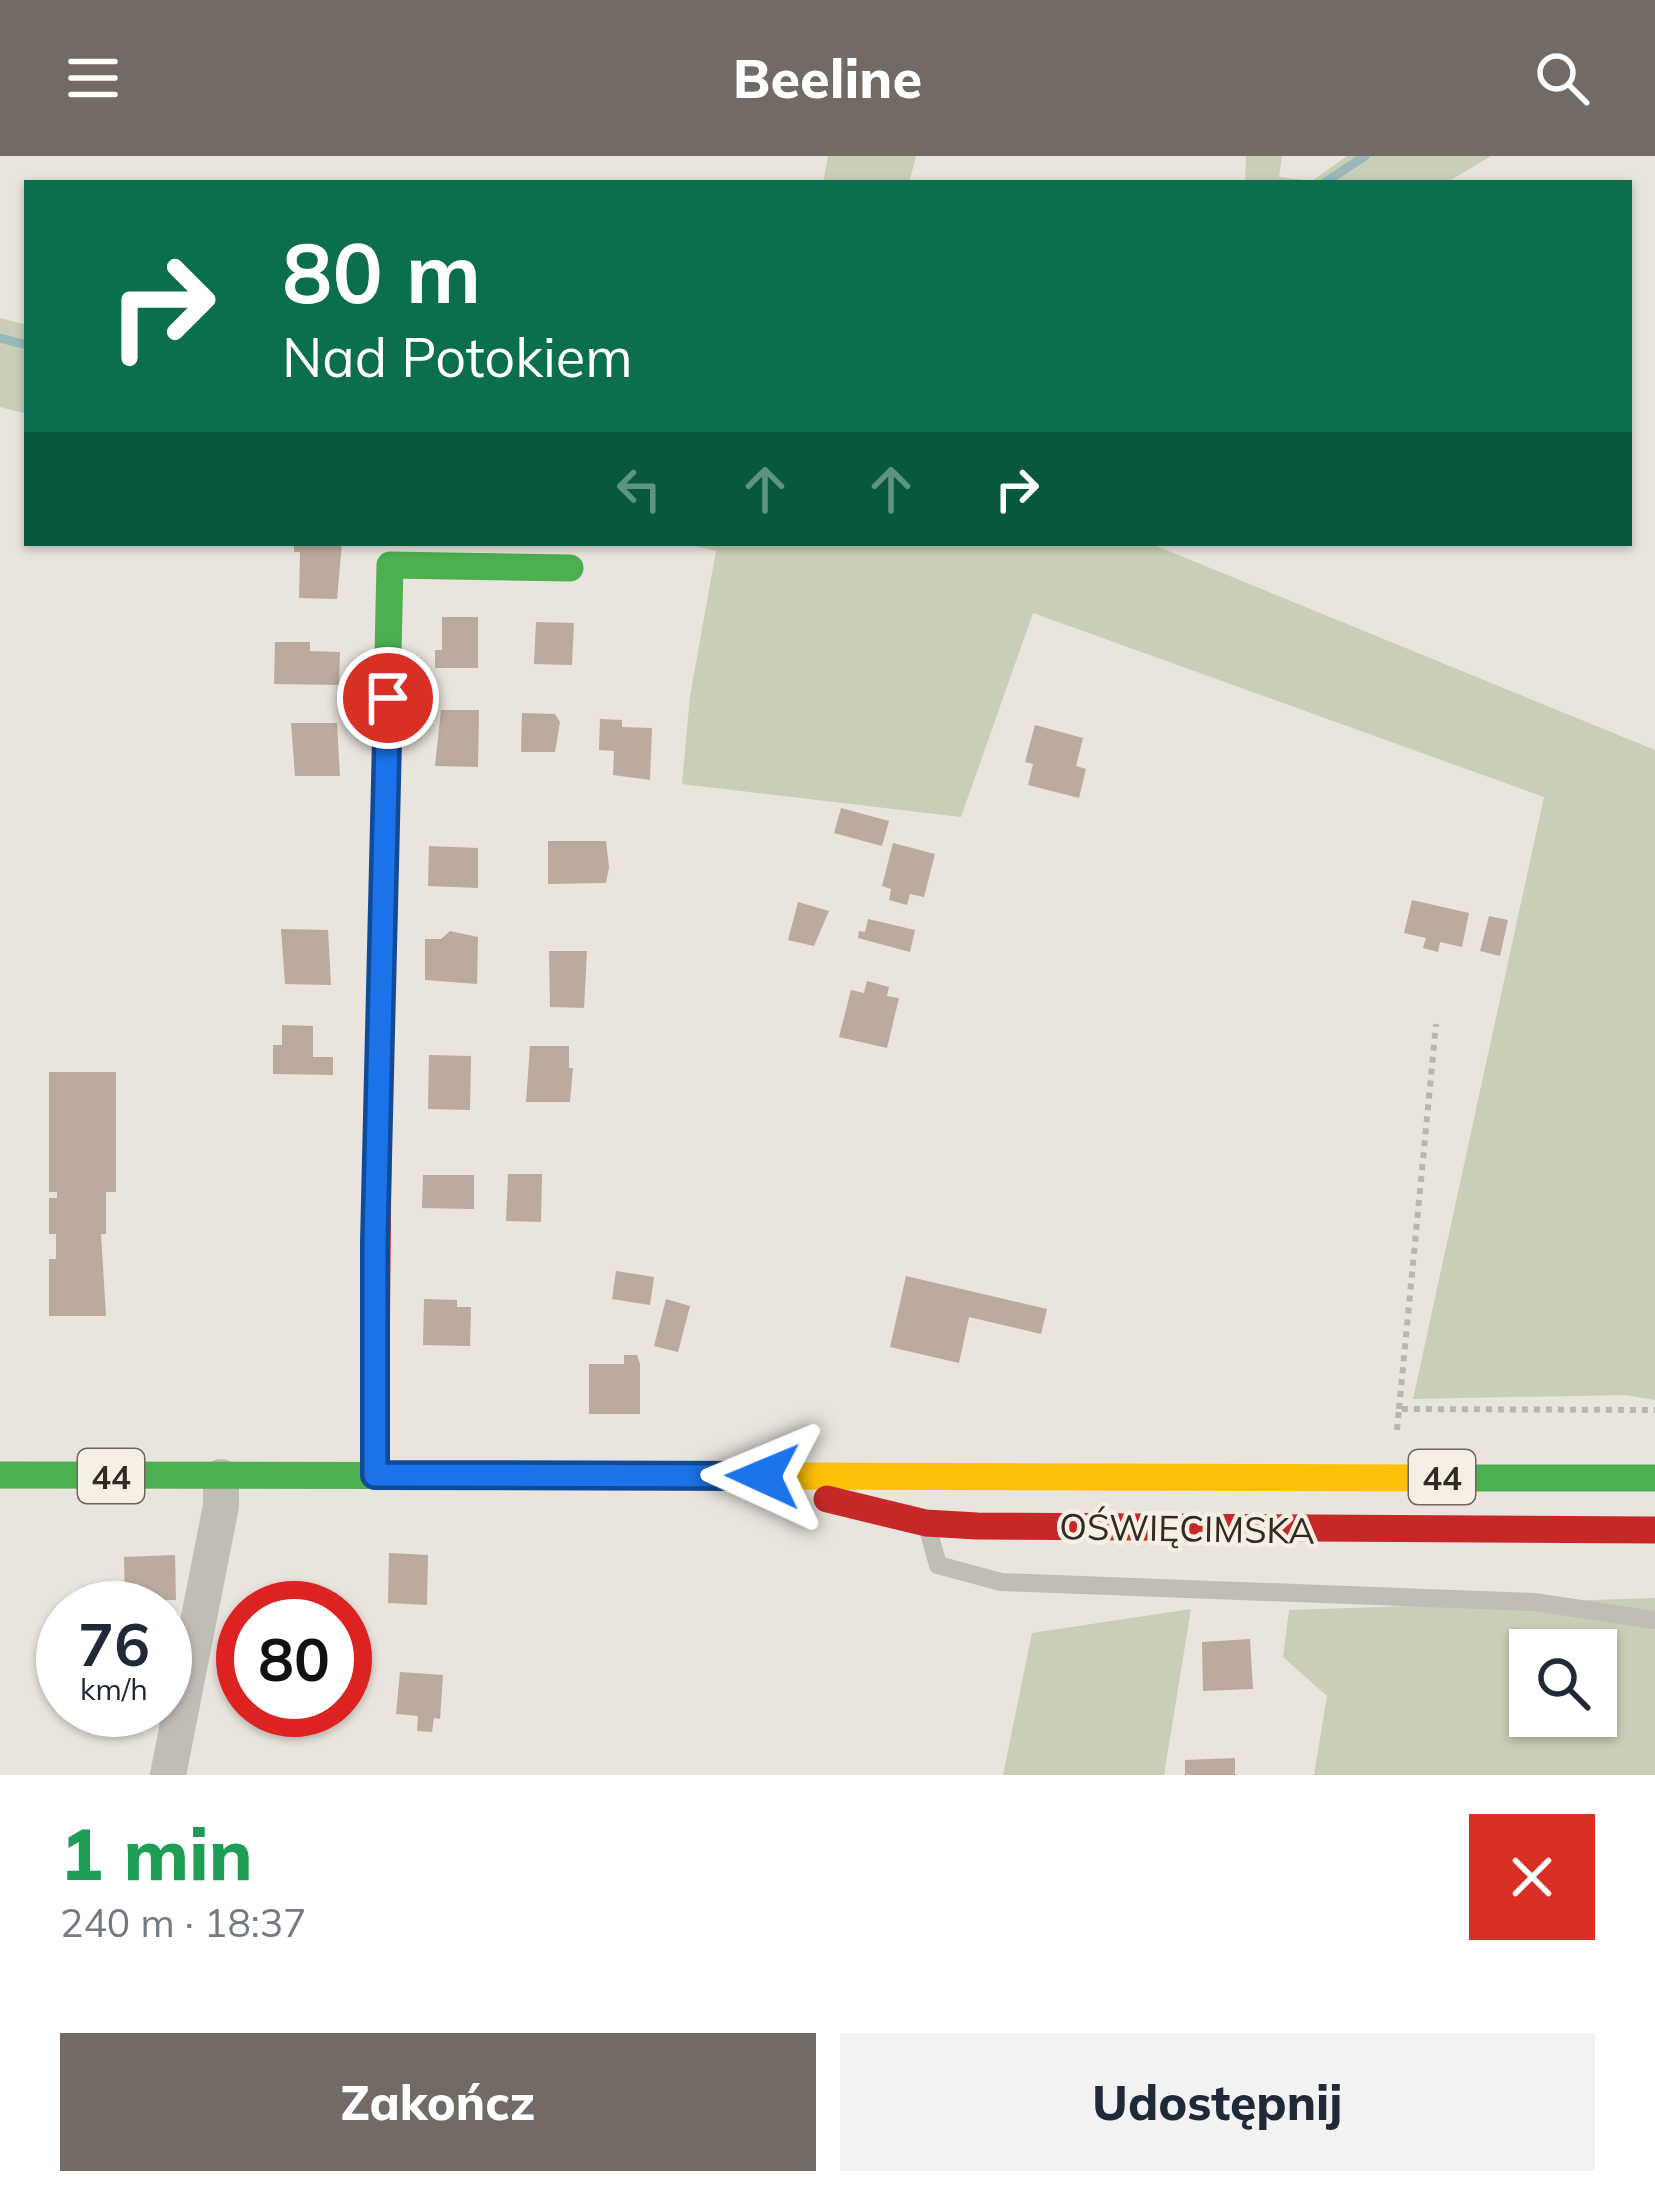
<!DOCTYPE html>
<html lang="pl">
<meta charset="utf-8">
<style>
:root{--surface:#fff;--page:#f2f2f3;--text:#1f2937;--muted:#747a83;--accent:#726b65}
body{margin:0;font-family:Mulish,sans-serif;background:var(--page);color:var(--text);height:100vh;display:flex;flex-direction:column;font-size:45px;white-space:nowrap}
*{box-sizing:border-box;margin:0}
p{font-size:39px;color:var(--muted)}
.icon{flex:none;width:66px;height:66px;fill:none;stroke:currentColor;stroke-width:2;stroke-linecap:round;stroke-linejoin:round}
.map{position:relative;height:1619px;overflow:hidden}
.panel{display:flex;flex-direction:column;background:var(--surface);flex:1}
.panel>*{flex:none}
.top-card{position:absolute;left:24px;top:24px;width:1608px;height:366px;border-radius:0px;box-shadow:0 3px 9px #0004;background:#0b6e4f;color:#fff;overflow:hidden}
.tools{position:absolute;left:1509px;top:1473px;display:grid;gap:24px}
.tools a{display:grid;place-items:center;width:108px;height:108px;border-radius:0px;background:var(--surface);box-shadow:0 3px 9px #0004;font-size:60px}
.speed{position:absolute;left:36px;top:1425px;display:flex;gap:24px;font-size:60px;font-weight:700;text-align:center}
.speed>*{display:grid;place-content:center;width:156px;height:156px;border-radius:50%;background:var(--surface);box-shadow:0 3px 9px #0004;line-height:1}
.speed small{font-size:30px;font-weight:400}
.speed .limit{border:18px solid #d22;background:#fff;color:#111}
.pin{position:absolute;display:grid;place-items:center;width:102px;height:102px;color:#fff;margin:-51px;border:6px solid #fff;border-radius:50%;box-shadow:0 3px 12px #0007}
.me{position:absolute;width:132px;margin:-66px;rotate:271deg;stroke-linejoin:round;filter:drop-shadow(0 0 9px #0008)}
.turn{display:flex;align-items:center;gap:42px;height:252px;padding:0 60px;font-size:54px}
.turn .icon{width:156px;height:156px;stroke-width:2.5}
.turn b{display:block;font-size:84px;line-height:102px}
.lanes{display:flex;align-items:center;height:114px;padding:0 60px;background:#0003;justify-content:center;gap:60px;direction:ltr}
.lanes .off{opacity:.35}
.round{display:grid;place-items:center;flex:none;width:126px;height:126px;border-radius:0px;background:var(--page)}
.head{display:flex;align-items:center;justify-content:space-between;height:204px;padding:0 60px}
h1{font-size:72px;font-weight:800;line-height:90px;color:#1e9e55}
.cta{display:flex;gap:24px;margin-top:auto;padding:24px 60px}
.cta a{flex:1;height:138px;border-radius:0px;background:var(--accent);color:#fff;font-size:48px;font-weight:800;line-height:138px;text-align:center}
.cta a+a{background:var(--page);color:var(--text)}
header{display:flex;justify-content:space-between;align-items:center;height:156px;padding:0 60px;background:var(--accent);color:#fff;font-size:54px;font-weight:800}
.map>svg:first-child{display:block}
.green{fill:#c9ceb7;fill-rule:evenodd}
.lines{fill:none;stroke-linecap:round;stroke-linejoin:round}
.stream{stroke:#9ab7b9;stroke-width:9}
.building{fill:#bcaa9f}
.path{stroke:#bbb5af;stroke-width:6;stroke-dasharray:6 6;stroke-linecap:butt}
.lane{stroke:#c2bcb6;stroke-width:18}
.street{stroke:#c2bcb6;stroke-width:36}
.fast{stroke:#4caf50;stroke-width:27}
.slow{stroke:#ffc107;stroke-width:27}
.jam{stroke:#c62828;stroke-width:27}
.route-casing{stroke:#114b97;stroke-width:30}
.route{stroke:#1a73e8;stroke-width:21}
.labels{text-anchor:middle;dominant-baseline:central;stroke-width:9;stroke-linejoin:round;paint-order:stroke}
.shield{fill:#f7efe3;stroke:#6d655e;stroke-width:3}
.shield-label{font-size:33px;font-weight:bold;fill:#322a25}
.street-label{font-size:36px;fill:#322a25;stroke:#f7efe3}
</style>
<header><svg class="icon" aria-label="menu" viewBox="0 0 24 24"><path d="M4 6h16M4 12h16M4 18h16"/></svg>Beeline<svg class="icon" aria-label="search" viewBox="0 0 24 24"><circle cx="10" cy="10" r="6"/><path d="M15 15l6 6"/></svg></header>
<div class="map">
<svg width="1655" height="1619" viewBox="0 0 1655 1619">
<rect width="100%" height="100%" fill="#e9e4dd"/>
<path class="green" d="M828,0H916L909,27H823Z
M1246,0H1282L1279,21L1312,25L1347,0H1491L1446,27H1245Z
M0,162L27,169V258L0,251Z
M682,387H1149L1655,594V1244L1625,1239L1413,1243L1544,641L1033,457L961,661L682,628L690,540L716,395Z
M1655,1442V1619H1314L1327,1540L1283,1501L1289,1454ZM1530,1494H1596V1560H1530Z
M1191,1453L1164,1619H1003L1032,1477Z"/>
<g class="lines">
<path class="stream" d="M1324,27L1365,0
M0,182L27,189"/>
</g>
<path class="building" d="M294,387H342L337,443L299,442L300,396H294Z
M442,461H478V512H435V494H442Z
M536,466L574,467L572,509L534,508Z
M275,486H310V495L340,496L339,529L274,528Z
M441,554H479L478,611L435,610Z
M522,557L555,558L560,566L555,596H521Z
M600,563L622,564V571L652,572L650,624L613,619L614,595L599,594Z
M291,567H337L340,620H295Z
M1035,569L1083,582L1076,610L1086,613L1079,642L1028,629L1033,608L1025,606Z
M841,652L889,665L882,690L834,677Z
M548,685H606L609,711L606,727L548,728Z
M893,687L935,698L924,741L910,738L907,749L889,744L891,733L882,730Z
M429,690L478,692V732L428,730Z
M1412,744L1469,757L1462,791L1440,786L1438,796L1423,792L1426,782L1404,777Z
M798,746L829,755L814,790L788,784Z
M1489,760L1508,764L1500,800L1480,795Z
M868,763L915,774L910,796L858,782L859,775L865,776Z
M281,773L328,774L331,829L285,828Z
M450,775L478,781L477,828L425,824V783H441Z
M549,795H587L584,852L550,851Z
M867,825L889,831L887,840L899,842L887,892L839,881L851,834L864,837Z
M282,869L313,870V901H333V919L273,918V889H282Z
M530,890H569V912H573L570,946H526Z
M429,899L471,900L470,954L428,953Z
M49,916H116V1036H106V1078H101L106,1160H49V1103H56V1078H49V1042H57V1036H49Z
M508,1018H542L541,1066L506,1065Z
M423,1019H474V1053L422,1052Z
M616,1115L654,1121L650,1149L612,1143Z
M906,1120L1047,1153L1041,1178L969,1161L959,1207L890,1191Z
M424,1143L457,1144V1151H471L470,1190L423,1189Z
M666,1143L690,1150L678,1196L654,1190Z
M624,1199H637L640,1208V1258H589V1208H624Z
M389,1397L428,1399L427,1449L388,1447Z
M175,1399L176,1444H162L163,1452H138V1445L125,1446L124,1401Z
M1250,1483L1253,1533L1203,1535L1202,1486Z
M400,1516L443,1519L440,1563L434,1562L432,1576L417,1575L418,1560L396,1558Z
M1235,1602V1619H1185V1604Z"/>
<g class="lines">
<path class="path" d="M1399,1253L1436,868
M1397,1274L1399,1253L1655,1254"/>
<path class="lane" d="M929,1377L938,1409L1001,1426L1534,1446L1655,1464"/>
<path class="street" d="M168,1619L221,1350V1321"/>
<path class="fast" d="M379,897L390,409L570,412
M0,1319L788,1320
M1422,1322H1655"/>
<path class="slow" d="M788,1320L1422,1322"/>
<path class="jam" d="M375,1319L379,897
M827,1343L926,1367L977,1370L1655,1374"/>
</g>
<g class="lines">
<defs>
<path id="route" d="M388,542L375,1086V1319L763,1320"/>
</defs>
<use href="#route" class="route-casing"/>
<use href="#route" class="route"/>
</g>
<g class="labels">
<g class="shield">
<rect x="78" y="1293" width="66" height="54" rx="9"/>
<rect x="1409" y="1294" width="66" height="54" rx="9"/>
</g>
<g class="shield-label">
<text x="111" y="1320">44</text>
<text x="1442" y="1321">44</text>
</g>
<g class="street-label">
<text transform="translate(1187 1372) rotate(1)">OŚWIĘCIMSKA</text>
</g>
</g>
</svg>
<div class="tools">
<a><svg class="icon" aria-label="search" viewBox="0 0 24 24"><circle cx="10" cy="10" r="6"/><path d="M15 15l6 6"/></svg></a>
</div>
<div class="speed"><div>76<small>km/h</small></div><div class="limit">80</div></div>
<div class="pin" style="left:388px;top:542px;background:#d93025"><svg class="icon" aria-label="arrive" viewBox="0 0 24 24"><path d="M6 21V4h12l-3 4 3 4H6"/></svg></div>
<svg class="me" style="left:763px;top:1320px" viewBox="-20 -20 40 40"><path d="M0-17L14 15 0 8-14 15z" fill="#1a73e8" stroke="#fff" stroke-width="4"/></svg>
<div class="top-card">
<div class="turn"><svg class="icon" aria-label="right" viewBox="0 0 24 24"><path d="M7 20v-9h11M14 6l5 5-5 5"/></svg><div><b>80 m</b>Nad Potokiem</div></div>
<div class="lanes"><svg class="icon off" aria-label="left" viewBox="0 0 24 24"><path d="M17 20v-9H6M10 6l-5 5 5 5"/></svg><svg class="icon off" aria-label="ahead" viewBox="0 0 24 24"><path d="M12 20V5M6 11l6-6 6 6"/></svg><svg class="icon off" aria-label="ahead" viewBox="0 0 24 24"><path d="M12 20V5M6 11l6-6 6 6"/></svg><svg class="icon" aria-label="right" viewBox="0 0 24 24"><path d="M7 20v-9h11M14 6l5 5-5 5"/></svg></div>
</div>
</div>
<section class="panel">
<div class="head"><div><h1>1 min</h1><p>240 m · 18:37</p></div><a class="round" style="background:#d93025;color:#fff"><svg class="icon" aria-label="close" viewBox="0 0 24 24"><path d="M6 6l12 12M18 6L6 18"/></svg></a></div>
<div class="cta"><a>Zakończ</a><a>Udostępnij</a></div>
</section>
